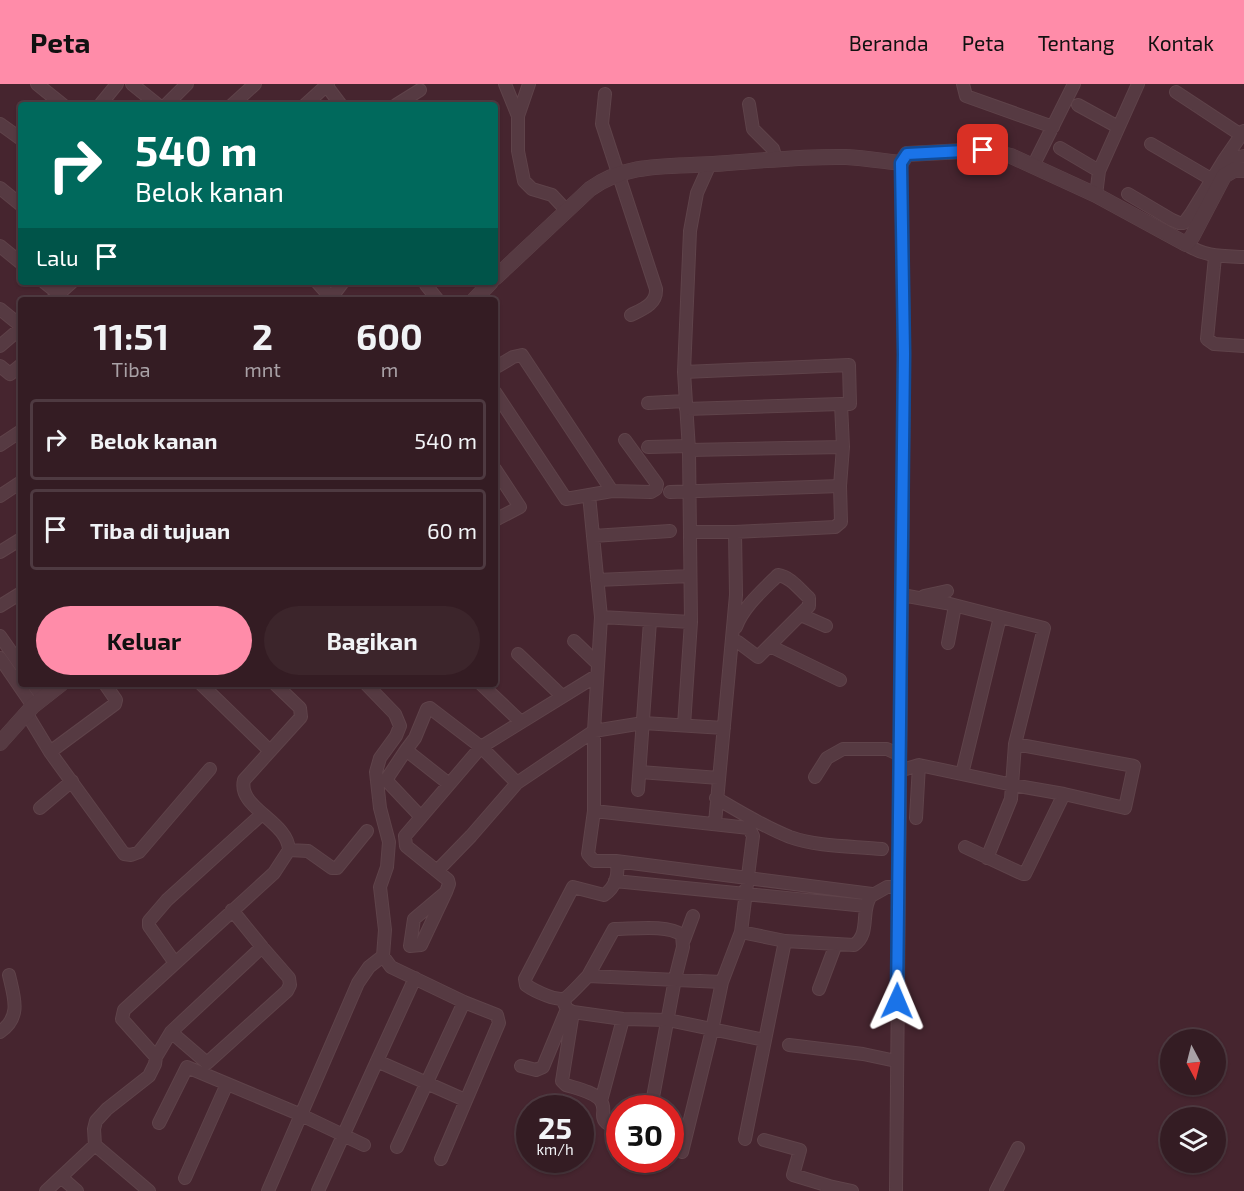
<!DOCTYPE html>
<html lang="id">
<style>
:root{--surface:#341c23;--page:#3c252b;--text:#f1f3f6;--muted:#a9a1a6;--line:#4e3a41;--accent:#ff8ca9}
body{margin:0;font-family:"Exo 2",sans-serif;background:var(--page);color:var(--text);height:100vh;display:flex;flex-direction:column;font-size:22px;white-space:nowrap}
*{box-sizing:border-box;margin:0}
p{font-size:20px;color:var(--muted)}
.icon{flex:none;width:33px;height:33px;fill:none;stroke:currentColor;stroke-width:2;stroke-linecap:round;stroke-linejoin:round}
.map{position:relative;flex:1;overflow:hidden}
.details{position:absolute;left:18px;top:213px;width:480px;height:390px;display:flex;flex-direction:column;background:var(--surface);border-radius:6px;box-shadow:0 2px 4px #0004,0 0 0 2px var(--line)}
.details>*{flex:none}
.top-card{position:absolute;left:18px;top:18px;width:480px;height:183px;border-radius:6px;box-shadow:0 2px 4px #0004,0 0 0 2px var(--line);background:#00695c;color:#fff;overflow:hidden}
.needle{width:39px;rotate:173deg}
.tools{position:absolute;left:1160px;top:945px;display:grid;gap:12px}
.tools a{display:grid;place-items:center;width:66px;height:66px;border-radius:50%;background:var(--surface);box-shadow:0 2px 4px #0004,0 0 0 2px var(--line);font-size:30px}
.speed{position:absolute;left:516px;top:1011px;display:flex;gap:12px;font-size:30px;font-weight:700;text-align:center}
.speed>*{display:grid;place-content:center;width:78px;height:78px;border-radius:50%;background:var(--surface);box-shadow:0 2px 4px #0004,0 0 0 2px var(--line);line-height:1}
.speed small{font-size:15px;font-weight:400}
.speed .limit{border:9px solid #d22;background:#fff;color:#111}
.pin{position:absolute;display:grid;place-items:center;width:51px;height:51px;color:#fff;margin:-26px;border-radius:12px;box-shadow:0 3px 9px #0006}
.me{position:absolute;width:66px;margin:-33px;rotate:1deg;stroke-linejoin:round;filter:drop-shadow(0 0 4px #0008)}
.turn{display:flex;align-items:center;gap:21px;height:126px;padding:0 18px;font-size:27px}
.turn .icon{width:78px;height:78px;stroke-width:2.5}
.turn b{display:block;font-size:42px;line-height:51px}
.then{display:flex;align-items:center;height:57px;padding:0 18px;background:#0003;gap:12px;font-size:22px}
.eta{display:flex;justify-content:space-evenly;align-items:center;height:102px;text-align:center}
.eta b{font-size:36px;font-weight:700;line-height:42px}
.action{display:flex;gap:12px;margin-top:auto;padding:12px 18px}
.action a{flex:1;height:69px;border-radius:36px;background:var(--accent);color:#111;font-size:24px;font-weight:700;line-height:69px;text-align:center}
.action a+a{background:var(--page);color:var(--text)}
ul{padding:0;list-style:none}
li{display:flex;align-items:center;gap:18px;height:81px;margin:0 12px 9px;padding:0 6px;border:3px solid var(--line);border-radius:6px}
li div{flex:1}
li b{display:block;font-size:22px}
li em{font-style:normal}
header{display:flex;align-items:center;gap:36px;box-sizing:border-box;height:84px;padding:0 30px;background:var(--accent);color:#111}
header strong{font-size:28px}
nav{display:flex;gap:33px;margin-inline-start:auto;font-size:21px}
.map>svg:first-child{display:block}
.lines{fill:none;stroke-linecap:round;stroke-linejoin:round}
.minor-casing{stroke:#5f434a;stroke-width:14}
.tertiary-casing{stroke:#5f434a;stroke-width:16}
.minor{stroke:#563a42;stroke-width:12}
.tertiary{stroke:#563a42;stroke-width:15}
.route-casing{stroke:#114b97;stroke-width:15}
.route{stroke:#1a73e8;stroke-width:10}
</style>
<header>
<strong>Peta</strong>
<nav><a>Beranda</a><a>Peta</a><a>Tentang</a><a>Kontak</a></nav>
</header>
<div class="map">
<svg width="1244" height="1107" viewBox="0 0 1244 1107">
<rect width="100%" height="100%" fill="#46252f"/>
<g class="lines">
<defs>
<path id="minor" d="M37,0L63,21
M132,0L158,21
M505,0L518,32
M529,0L518,32V67L524,97L532,105L552,111L566,126
M963,0L966,12L1053,43
M326,1L341,21
M1176,8L1241,51
M605,10L602,40L656,205C657,220 643,225 631,231
M749,20L753,45L773,65L776,75
M100,21L117,0
M166,21L187,0
M232,21L255,0
M305,21L328,0
M396,21L420,6
M1078,21L1118,43
M0,40L21,55
M1151,60L1211,95
M1060,64L1099,87
M1224,76L1244,47
M1033,82L1074,0
M0,104L21,121
M1128,110L1172,136L1179,139H1184L1192,128L1224,76L1244,72
M1096,111L1099,87L1138,0
M1186,160C1204,173 1222,172 1244,173
M0,162L21,179
M1215,173L1207,255L1214,260L1244,262
M44,198L59,210
M317,198L333,216
M426,201L438,216
M331,214L343,198
M52,216L72,198
M0,225L21,242
M0,262L21,244
M0,282L10,290L21,281
M684,288L849,281L850,320H841L843,363L840,402
M495,308L566,415L612,407L522,271L513,273L498,282
M648,319L685,317
M686,325L841,320
M0,361L21,347
M648,363L689,362
M689,366L843,363
M495,385L520,423L495,436
M612,407L651,408L656,405L657,400L625,356
M670,408L840,402L841,438L835,443L735,448H691
M589,411L601,533L594,647V727L588,770L594,777H616L872,810
M0,412L21,398
M593,452L670,447
M0,468L21,455
M597,496L690,492
M902,511L946,519L1044,544L1015,660L1011,715L987,774
M924,512L947,507
M0,522L21,509
M801,531L826,542
M601,533L691,538
M0,552L21,582
M574,557L598,580
M733,557L738,558L758,573L809,522V514C799,505 791,493 778,491C763,506 743,523 736,543
M948,559L955,522
M770,562L840,596
M518,570L562,612
M0,574L33,622
M33,600L43,614
M201,600L270,667
M366,600L395,630L400,642L396,652L380,674L376,688L380,724L389,758L387,783L380,803L385,846L383,872L391,883L464,918L497,931L499,939L441,1075
M481,600L520,637
M27,630L50,668L124,770L131,771L139,768L210,685
M684,641L691,538L689,366L684,288L690,147L697,109L710,80
M406,666L415,654L427,625L430,624L481,663L517,699
M50,668L115,620L116,616L105,600
M899,687L919,681L1013,701L1064,710L1125,724L1134,682L1015,660
M640,688L719,694
M962,690L1000,533
M815,693L827,674L843,665H887L900,671
M638,706L650,537
M716,714C740,728 764,743 790,753C818,763 852,762 882,765
M40,724L72,697
M594,727L749,744L753,752L741,848L785,857L745,1055
M421,733L386,696L406,666L449,700
M916,734L919,681
M715,739L736,511L735,448
M965,763L1023,790H1025L1064,710
M289,766L308,767L332,784H337L367,747
M616,777C620,790 615,804 604,811L573,803L525,895L526,901C533,906 560,920 567,913C574,907 581,899 588,892L722,898
M437,787L471,752L517,699L594,647L643,639L724,644
M615,797L866,822
M446,808L414,835L410,862L421,861L446,808L449,800L448,796L406,762L405,752L481,663L596,592
M232,826L262,863
M684,856L693,832
M785,857L854,861C871,850 860,826 871,812L887,803H898
M175,879L149,842V837L167,816L262,730
M588,892L614,845C632,845 668,840 682,851L683,863L675,895L651,1024
M415,894L377,977L465,1016
M819,905L836,860
M562,915L567,925L573,928L623,935L668,936L764,956
M573,928L562,997L566,1001C575,1004 595,1008 601,1017C609,1030 592,1035 620,1046
M0,948C22,933 14,913 9,891
M789,961L863,970L896,977
M156,973L122,935L124,926L274,789L289,766C288,737 237,724 244,696L301,633L300,624L275,600
M521,982L536,986L543,983L567,925
M601,1017L623,935
M159,1039L187,983L299,1030L364,1061
M764,1056L800,1066L793,1091L829,1102
M95,1061L149,1107
M397,1063L464,918
M682,1068L712,946L722,898L741,848
M61,1093L77,1107
M185,1094L227,1000
M46,1107L95,1061L94,1045L96,1037L107,1025L149,992L155,980L156,973L171,948L262,863L289,894L290,901L287,907L207,979L171,948
M268,1107L358,899L369,883L383,872
M318,1107L377,977
M827,1107L829,1102L852,1107
M896,1107L904,270L901,79
M996,1107L1018,1064"/>
<path id="tertiary" d="M495,194L590,105C627,78 670,83 713,80C758,77 802,72 846,73C864,74 883,77 901,79L907,70L983,66L1011,72L1096,111L1186,160L1192,153L1224,92L1234,86H1244
M474,216L491,198
M0,659L33,622L61,600"/>
</defs>
<use href="#minor" class="minor-casing"/>
<use href="#tertiary" class="tertiary-casing"/>
<use href="#minor" class="minor"/>
<use href="#tertiary" class="tertiary"/>
</g>
<g class="lines">
<defs>
<path id="route" d="M897,917L904,270L901,79L907,70L983,66"/>
</defs>
<use href="#route" class="route-casing"/>
<use href="#route" class="route"/>
</g>
</svg>
<div class="tools">
<a><svg class="needle" viewBox="-14 -14 28 28"><path d="M0-13l5 13h-10z" fill="#e53935"/><path d="M0 13l5-13h-10z" fill="#a9a1a6"/></svg></a>
<a><svg class="icon" aria-label="layers" viewBox="0 0 24 24"><path d="M12 4l9 5-9 5-9-5zM3 14l9 5 9-5"/></svg></a>
</div>
<div class="speed"><div>25<small>km/h</small></div><div class="limit">30</div></div>
<div class="pin" style="left:983px;top:66px;background:#d93025"><svg class="icon" aria-label="arrive" viewBox="0 0 24 24"><path d="M6 21V4h12l-3 4 3 4H6"/></svg></div>
<svg class="me" style="left:897px;top:917px" viewBox="-20 -20 40 40"><path d="M0-17L14 15 0 8-14 15z" fill="#1a73e8" stroke="#fff" stroke-width="4"/></svg>
<div class="top-card">
<div class="turn"><svg class="icon" aria-label="right" viewBox="0 0 24 24"><path d="M7 20v-9h11M14 6l5 5-5 5"/></svg><div><b>540 m</b>Belok kanan</div></div>
<div class="then">Lalu<svg class="icon" aria-label="arrive" viewBox="0 0 24 24"><path d="M6 21V4h12l-3 4 3 4H6"/></svg></div>
</div>
<section class="details">
<div class="eta">
<div><b>11:51</b><p>Tiba</p></div>
<div><b>2</b><p>mnt</p></div>
<div><b>600</b><p>m</p></div>
</div>
<ul>
<li><svg class="icon" aria-label="right" viewBox="0 0 24 24"><path d="M7 20v-9h11M14 6l5 5-5 5"/></svg><div><b>Belok kanan</b></div><em>540 m</em></li>
<li><svg class="icon" aria-label="arrive" viewBox="0 0 24 24"><path d="M6 21V4h12l-3 4 3 4H6"/></svg><div><b>Tiba di tujuan</b></div><em>60 m</em></li>
</ul>
<div class="action"><a>Keluar</a><a>Bagikan</a></div>
</section>
</div>
